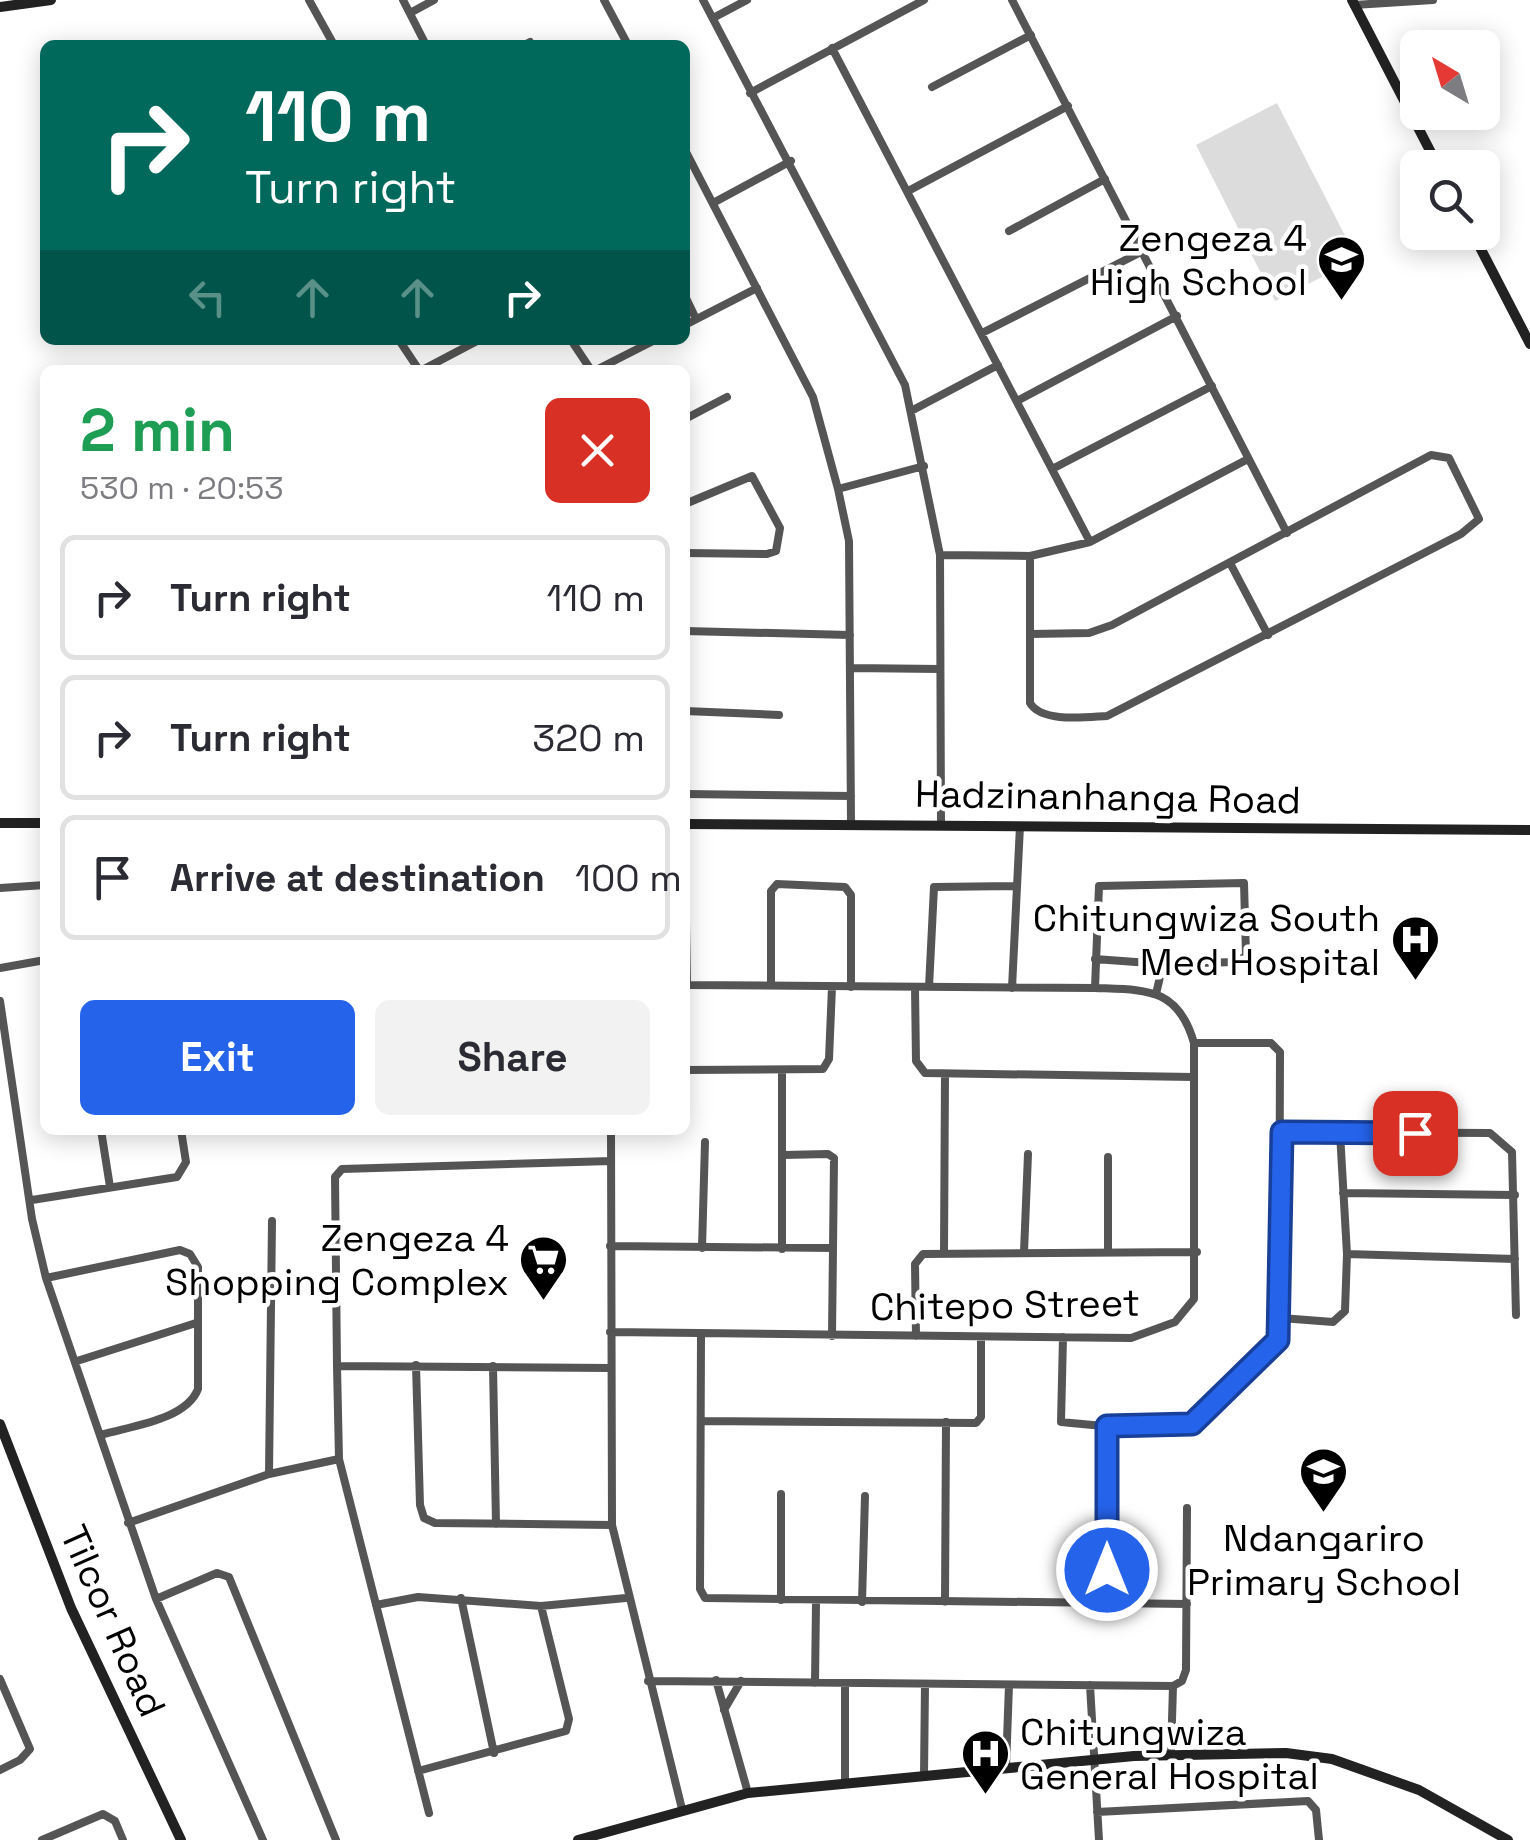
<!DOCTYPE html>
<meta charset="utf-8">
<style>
:root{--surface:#fff;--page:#f2f2f3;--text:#2b2b33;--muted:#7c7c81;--line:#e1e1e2;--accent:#2563eb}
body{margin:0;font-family:"Space Grotesk",sans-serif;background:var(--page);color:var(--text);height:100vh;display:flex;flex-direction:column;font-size:38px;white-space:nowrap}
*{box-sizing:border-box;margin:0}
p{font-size:32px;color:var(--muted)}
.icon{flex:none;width:55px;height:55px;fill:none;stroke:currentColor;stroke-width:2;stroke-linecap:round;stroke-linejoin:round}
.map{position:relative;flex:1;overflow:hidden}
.drawer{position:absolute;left:40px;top:365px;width:650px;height:770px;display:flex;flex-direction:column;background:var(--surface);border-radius:15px;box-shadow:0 5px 25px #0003}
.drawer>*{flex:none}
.hud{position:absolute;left:40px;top:40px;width:650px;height:305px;border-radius:15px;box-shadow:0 5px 25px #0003;background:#00695c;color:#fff;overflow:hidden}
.needle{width:65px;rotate:322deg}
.controls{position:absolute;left:1400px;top:30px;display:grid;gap:20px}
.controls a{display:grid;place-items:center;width:100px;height:100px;border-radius:15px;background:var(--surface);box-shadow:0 5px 25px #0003;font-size:50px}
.pin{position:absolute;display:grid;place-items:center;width:85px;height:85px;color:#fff;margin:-42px;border-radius:20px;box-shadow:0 5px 15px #0006}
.me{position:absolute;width:110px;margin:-55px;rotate:0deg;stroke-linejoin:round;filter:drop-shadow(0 0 8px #0008)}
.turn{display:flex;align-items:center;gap:35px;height:210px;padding:0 40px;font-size:45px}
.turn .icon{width:130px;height:130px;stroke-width:2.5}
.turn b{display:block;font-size:70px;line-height:85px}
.lanes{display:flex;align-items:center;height:95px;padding:0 40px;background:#0003;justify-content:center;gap:50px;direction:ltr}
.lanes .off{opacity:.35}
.round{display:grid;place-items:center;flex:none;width:105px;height:105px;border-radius:15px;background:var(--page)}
.head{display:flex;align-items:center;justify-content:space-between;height:170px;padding:0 40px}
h1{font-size:60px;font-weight:700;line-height:75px;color:#1e9e55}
.primary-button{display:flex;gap:20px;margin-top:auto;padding:20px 40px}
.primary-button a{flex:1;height:115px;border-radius:15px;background:var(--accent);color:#fff;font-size:40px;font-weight:700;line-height:115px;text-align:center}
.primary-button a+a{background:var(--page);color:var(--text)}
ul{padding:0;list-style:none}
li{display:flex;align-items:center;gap:30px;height:125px;margin:0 20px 15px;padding:0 20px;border:5px solid var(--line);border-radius:15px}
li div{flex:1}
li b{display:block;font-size:38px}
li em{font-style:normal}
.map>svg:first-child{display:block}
.green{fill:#dcdcdc}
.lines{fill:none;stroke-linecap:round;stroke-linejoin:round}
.street{stroke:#555;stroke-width:8}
.secondary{stroke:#222;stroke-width:10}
.route-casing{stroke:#184099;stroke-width:25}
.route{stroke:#2563eb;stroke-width:18}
.labels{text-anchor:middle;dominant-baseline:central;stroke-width:9;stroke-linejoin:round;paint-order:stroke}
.poi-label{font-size:38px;fill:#000;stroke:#fff;text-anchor:end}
.street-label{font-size:38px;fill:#000;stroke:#fff}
</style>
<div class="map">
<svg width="1530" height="1840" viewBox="0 0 1530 1840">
<rect width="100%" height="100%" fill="#fff"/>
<path class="green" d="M1277,103L1357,259L1275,301L1196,145Z"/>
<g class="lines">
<path class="street" d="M309,0L334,45
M403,0L426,45
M604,0L628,45
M703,0L905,385L940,555L941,825
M1012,0L1287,533
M1354,5L1433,0
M410,13L434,0
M713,18L747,0
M524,45L530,42
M832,48L1090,542
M932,87L1031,35
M750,93L924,0
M685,150L813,397L838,489L849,541L851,824
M910,190L1068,106
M713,203L791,161
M1009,231L1105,179
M685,296L696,319
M685,325L757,288
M982,333L1143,251
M399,340L419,370
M571,340L591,370
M422,370L479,340
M596,370L655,340
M1017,401L1177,316
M911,411L998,365
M685,419L727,397
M1054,468L1212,386
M838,489L924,466
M685,504L752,476L780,528L776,551L767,554L685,553
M940,555L1030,556L1090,542L1248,459
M1030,556V703C1042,723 1086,717 1107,716L1461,534L1479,519L1449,458L1431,455L1112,625L1089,633L1031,634
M1230,563L1268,635
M685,631L850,635
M850,668L940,669
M685,711L779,715
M685,794L851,796
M685,862L687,985
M0,888L45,885
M1095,959L1163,964
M0,968L45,960
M771,984V891L777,884L845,887L851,895V987
M929,987L934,887L1015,886
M915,988L916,1061L925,1073L1194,1077
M1012,988L1020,826
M1095,988L1099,886L1244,883L1246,956L1236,962L1163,964L1156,994
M0,1001L32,1219L46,1278L156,1599L263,1840
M685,1070L823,1069L829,1059L832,987
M782,1070V1249
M101,1130L110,1187
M611,1130L612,1525L682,1809
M1281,1132L1490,1133L1512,1152L1516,1315
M783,1155L828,1154L834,1158L833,1248
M1343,1193L1515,1195
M32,1200L177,1177L186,1162L181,1130
M610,1246L833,1248L832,1336
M702,1248L705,1142
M944,1251L945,1075
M1024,1252L1028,1154
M1108,1252V1157
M1347,1254L1515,1259
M46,1278L180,1250L190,1254L198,1267V1389C186,1420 131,1426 101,1435
M1281,1318L1333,1322L1345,1311L1347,1254L1340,1133
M610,1332L1131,1338L1175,1322L1194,1299V1043C1178,987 1146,990 1095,988L685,985
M701,1336L700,1589L705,1598L1187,1604
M916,1336L915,1264L923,1254L1197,1252
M1063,1337L1061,1422C1097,1425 1167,1435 1199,1421L1279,1340L1280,1052L1271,1043H1194
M77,1361L196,1323
M416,1365L420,1505L424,1518L435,1523L612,1525
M337,1366L335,1177L342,1169L611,1161
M493,1366L496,1524
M701,1421L976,1423L981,1417V1338
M339,1459L429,1813
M269,1474L339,1459L337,1366L610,1368
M128,1523L269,1474L272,1221
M461,1598L494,1753
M156,1599L217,1573L229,1577L336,1840
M781,1600V1494
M862,1602L865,1496
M945,1602L946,1422
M1107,1604V1426
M376,1605L418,1597L541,1606L626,1598
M0,1679L30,1749L20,1760L0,1770
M716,1680L748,1793
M648,1681L1173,1686L1171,1754
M815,1683L816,1602
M1090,1685L1099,1840
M1173,1686L1182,1681L1186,1670L1187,1508
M724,1710L741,1681
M1006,1767L1009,1685
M418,1771L566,1731L569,1719L541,1606
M924,1775L925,1684
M845,1782V1684
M1097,1812L1308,1801L1316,1810L1319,1840
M42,1840L103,1814L115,1821L123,1840"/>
<path class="secondary" d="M1352,0L1439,168
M0,7L51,0
M1472,232L1530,344
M0,823H45
M685,824L1530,830
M0,1424L71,1608L181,1840
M578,1840L748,1793L1134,1756L1286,1753L1332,1759L1419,1790L1508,1840"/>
</g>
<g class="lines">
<defs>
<path id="route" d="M1107,1570V1426L1192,1424L1278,1340L1282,1132L1415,1133"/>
</defs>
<use href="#route" class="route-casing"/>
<use href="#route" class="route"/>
</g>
<defs>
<symbol id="school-pin" viewBox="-11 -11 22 30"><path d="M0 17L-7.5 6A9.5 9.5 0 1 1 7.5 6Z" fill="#000" stroke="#fff"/><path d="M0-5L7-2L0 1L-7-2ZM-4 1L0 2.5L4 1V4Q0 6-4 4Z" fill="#fff"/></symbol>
<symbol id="hospital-pin" viewBox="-11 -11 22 30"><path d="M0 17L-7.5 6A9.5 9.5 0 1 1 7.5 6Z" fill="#000" stroke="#fff"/><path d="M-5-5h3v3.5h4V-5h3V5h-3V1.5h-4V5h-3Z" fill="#fff"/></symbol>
<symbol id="supermarket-pin" viewBox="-11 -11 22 30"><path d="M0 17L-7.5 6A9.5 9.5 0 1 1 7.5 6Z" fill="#000" stroke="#fff"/><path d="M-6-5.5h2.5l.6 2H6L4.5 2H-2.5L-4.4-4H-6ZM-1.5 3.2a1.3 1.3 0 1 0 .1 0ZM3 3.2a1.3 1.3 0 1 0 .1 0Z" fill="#fff"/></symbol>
</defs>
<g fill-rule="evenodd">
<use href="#school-pin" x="1314" y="232" width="55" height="75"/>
<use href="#hospital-pin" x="1388" y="912" width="55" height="75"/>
<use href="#supermarket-pin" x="516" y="1232" width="55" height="75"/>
<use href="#school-pin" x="1296" y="1444" width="55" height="75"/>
<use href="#hospital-pin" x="958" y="1726" width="55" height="75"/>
</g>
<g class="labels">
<g class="poi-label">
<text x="1307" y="238">Zengeza 4<tspan x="1307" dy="44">High School</tspan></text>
<text x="1380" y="918">Chitungwiza South<tspan x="1380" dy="44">Med Hospital</tspan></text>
<text x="509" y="1238">Zengeza 4<tspan x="509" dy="44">Shopping Complex</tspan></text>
<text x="1324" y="1538" text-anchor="middle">Ndangariro<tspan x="1324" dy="44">Primary School</tspan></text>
<text x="1020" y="1732" text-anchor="start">Chitungwiza<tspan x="1020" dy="44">General Hospital</tspan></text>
</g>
<g class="street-label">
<text transform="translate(1108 797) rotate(1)">Hadzinanhanga Road</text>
<text transform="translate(1005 1305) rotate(-1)">Chitepo Street</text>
<text transform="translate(113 1621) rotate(66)">Tilcor Road</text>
</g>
</g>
</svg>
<div class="controls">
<a><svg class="needle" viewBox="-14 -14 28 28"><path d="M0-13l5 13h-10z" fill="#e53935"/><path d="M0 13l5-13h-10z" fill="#7c7c81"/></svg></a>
<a><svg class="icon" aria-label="search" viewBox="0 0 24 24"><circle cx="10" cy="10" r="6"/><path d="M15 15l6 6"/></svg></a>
</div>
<div class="pin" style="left:1415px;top:1133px;background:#d93025"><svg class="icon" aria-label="arrive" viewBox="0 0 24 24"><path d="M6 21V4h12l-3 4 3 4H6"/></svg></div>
<svg class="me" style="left:1107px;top:1570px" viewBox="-20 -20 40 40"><circle r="17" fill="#2563eb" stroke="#fff" stroke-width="3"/><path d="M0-11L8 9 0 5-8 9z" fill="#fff"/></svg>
<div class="hud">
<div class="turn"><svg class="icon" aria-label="right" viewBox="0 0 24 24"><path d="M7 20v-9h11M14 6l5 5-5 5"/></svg><div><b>110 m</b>Turn right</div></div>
<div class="lanes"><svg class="icon off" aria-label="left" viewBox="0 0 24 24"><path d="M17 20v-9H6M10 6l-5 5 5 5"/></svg><svg class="icon off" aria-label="ahead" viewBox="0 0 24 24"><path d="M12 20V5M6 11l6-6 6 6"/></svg><svg class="icon off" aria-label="ahead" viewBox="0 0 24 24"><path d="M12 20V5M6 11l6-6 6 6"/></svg><svg class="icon" aria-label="right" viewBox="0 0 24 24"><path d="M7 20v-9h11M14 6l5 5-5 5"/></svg></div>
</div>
<section class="drawer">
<div class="head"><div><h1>2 min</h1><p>530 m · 20:53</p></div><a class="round" style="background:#d93025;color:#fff"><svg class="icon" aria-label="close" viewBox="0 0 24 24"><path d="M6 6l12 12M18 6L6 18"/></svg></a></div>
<ul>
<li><svg class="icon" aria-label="right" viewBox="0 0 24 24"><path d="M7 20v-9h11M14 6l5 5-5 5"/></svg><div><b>Turn right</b></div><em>110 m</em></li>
<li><svg class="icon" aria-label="right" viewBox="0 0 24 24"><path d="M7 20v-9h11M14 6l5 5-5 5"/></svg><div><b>Turn right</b></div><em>320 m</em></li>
<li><svg class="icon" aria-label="arrive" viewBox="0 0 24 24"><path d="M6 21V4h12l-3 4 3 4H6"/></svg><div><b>Arrive at destination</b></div><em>100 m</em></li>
</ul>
<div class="primary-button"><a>Exit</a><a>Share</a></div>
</section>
</div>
